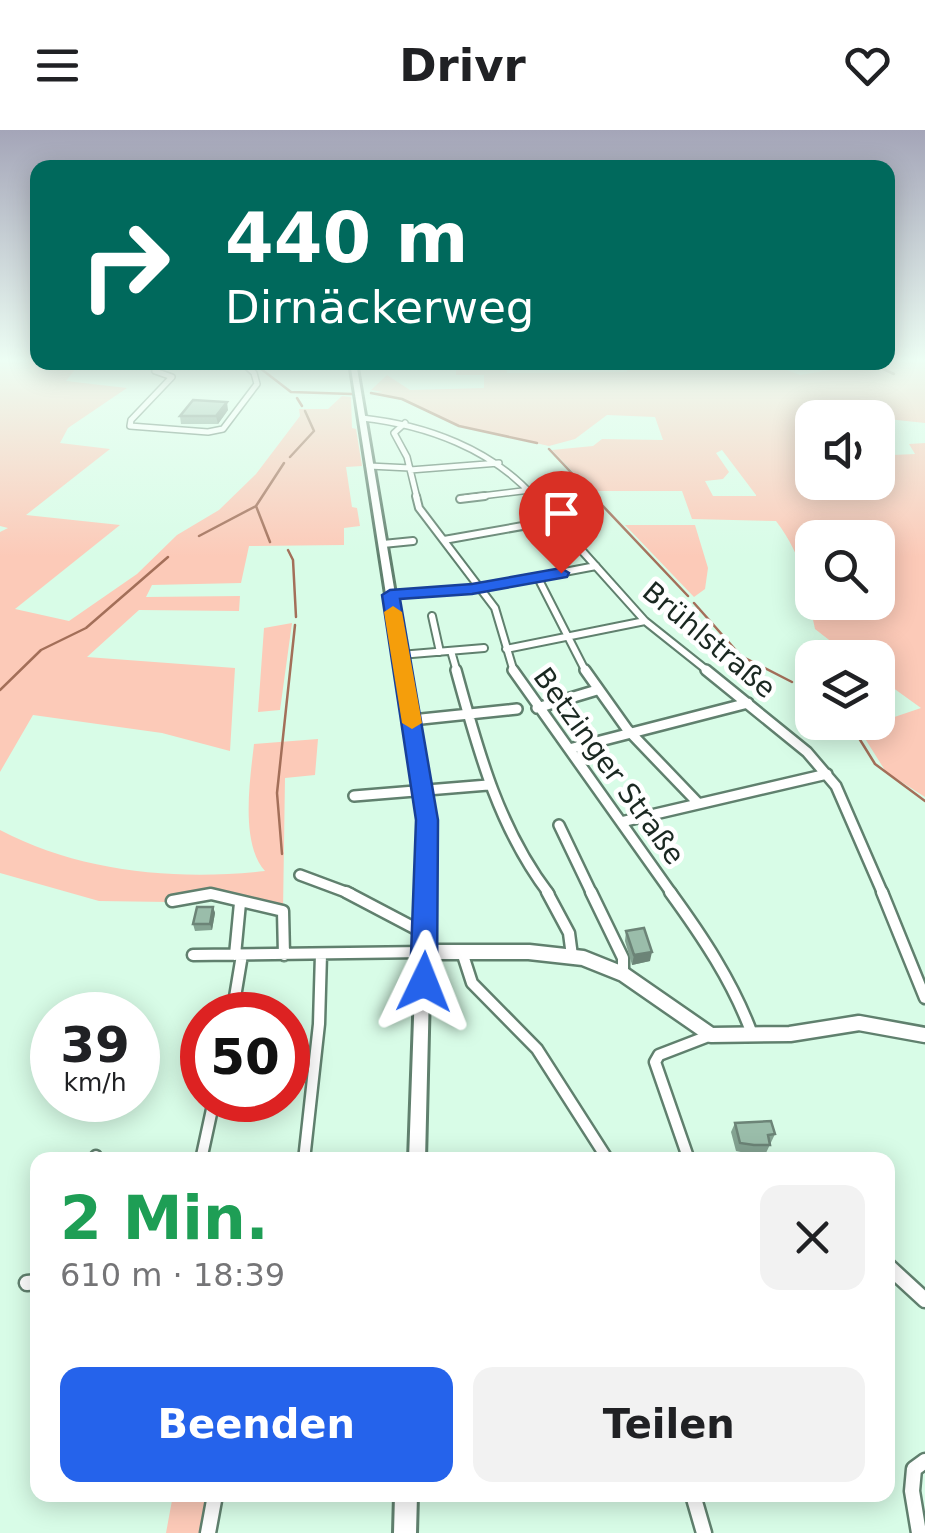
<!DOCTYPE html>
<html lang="de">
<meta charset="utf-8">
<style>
:root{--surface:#fff;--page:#f2f2f2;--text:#202124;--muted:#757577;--accent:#2563eb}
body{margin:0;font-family:"DejaVu Sans",sans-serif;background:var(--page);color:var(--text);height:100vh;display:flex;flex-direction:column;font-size:38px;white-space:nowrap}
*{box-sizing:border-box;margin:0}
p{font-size:32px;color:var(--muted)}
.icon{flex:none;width:55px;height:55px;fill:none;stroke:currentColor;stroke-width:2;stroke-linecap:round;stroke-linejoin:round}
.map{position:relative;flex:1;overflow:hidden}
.panel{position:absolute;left:30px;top:1022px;width:865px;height:350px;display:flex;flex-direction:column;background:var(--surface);border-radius:20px;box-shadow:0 5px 25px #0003}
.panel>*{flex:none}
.top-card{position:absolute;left:30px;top:30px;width:865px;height:210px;border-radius:20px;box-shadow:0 5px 25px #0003;background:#00695c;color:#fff;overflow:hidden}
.tools{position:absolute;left:795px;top:270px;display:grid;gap:20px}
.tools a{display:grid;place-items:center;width:100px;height:100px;border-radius:20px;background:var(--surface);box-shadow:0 5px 25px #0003;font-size:50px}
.speed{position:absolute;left:30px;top:862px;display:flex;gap:20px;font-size:50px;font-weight:700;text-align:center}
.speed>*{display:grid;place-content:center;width:130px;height:130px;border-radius:50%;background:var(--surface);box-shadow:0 5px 25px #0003;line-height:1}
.speed small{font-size:25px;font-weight:400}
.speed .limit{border:15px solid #d22;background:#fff;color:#111}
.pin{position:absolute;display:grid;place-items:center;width:85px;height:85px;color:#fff;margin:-102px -42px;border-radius:50% 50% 50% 0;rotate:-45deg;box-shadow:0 0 10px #0007}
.pin .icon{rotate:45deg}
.me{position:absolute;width:110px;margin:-55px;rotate:2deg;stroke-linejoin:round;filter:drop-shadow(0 0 8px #0008)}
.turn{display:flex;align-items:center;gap:35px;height:210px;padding:0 30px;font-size:45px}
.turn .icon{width:130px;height:130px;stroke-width:2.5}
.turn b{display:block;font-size:70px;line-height:85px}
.round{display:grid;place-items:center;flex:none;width:105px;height:105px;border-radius:20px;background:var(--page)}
.overview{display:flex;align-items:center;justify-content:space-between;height:170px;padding:0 30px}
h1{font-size:60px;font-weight:700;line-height:75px;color:#1e9e55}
.action{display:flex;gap:20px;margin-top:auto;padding:20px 30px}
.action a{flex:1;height:115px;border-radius:20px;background:var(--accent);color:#fff;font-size:40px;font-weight:700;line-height:115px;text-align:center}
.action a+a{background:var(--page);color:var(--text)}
header{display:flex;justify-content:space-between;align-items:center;height:130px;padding:0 30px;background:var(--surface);font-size:45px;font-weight:700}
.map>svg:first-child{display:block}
.green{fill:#fccab8;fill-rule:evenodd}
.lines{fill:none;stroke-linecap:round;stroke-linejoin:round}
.stream{stroke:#a36f59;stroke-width:2.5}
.minor-far4-casing{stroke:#60806e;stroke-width:8}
.minor-far3-casing{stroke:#60806e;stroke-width:10}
.minor-far2-casing{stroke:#60806e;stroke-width:14}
.minor-far1-casing{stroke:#60806e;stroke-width:15}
.minor-casing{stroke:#60806e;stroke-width:19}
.tertiary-casing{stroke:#60806e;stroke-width:19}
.secondary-casing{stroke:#60806e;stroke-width:6}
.minor-far4{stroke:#fff;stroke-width:5}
.minor-far3{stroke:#fff;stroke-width:6}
.minor-far2{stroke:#fff;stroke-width:9}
.minor-far1{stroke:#fff;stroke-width:10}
.minor{stroke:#fff;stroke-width:14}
.tertiary{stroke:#fff;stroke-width:14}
.secondary{fill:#fff;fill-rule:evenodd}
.wall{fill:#84a392}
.shaded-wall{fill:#6c8477}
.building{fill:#9abdaa;stroke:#6c8477;stroke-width:2.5}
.route{fill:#2563eb;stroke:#184099;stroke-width:2.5}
.slow{fill:#f59e0b}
.labels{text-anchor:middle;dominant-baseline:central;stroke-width:9;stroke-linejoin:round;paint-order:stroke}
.street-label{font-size:28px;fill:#1a2821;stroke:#fff}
</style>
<header><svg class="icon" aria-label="menu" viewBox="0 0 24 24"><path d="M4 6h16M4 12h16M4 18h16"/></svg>Drivr<svg class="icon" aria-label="heart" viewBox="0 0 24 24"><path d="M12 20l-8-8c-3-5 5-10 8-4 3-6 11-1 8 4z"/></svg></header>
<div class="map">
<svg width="925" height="1403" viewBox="0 0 925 1403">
<rect width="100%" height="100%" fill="#d8fce7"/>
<path class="green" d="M0,230L80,233L66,251L127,258L68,298L60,313L110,319L26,385L120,395L15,479L69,491L137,444L177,405L219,380L256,344L300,286L299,279H328L342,266L351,267L352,298L356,299L362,336L346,337L352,377L357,378L360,396L344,398V415L249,416L241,453L152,455L146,467L240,466L239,481L139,480L87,527L235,538L230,621L162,603L33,585L0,642V402L8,398L0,396Z
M925,230V293L878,288H812L809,291L812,352H878V312L893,325L915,324L909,314L925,313V667L886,642L859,599L921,578L878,547V528L851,527L815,499C806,456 804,428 776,391L692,389L682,361H591L552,320L593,316L602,309L663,310L655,287L607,285L575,309L549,316L463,297L402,270L369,263L383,262L371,260L387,245L410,260L484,258V245H456V233H505L507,243L627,242L626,232L768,233L800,245L855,236L849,233ZM722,320L756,365V366H713L705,351L723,349L729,342L716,323ZM812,408H878V472H812Z
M625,395H695L708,438L705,459L694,467Z
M292,493L280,580L258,582L264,498Z
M318,609L315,645L285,648L283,781L211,764L168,772L99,771L0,743V700C80,742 176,751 265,741C240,713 250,650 254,614Z
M173,1365H215L208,1403H166Z"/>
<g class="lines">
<path class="stream" d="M252,232L291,262L352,264
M868,232L894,244
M371,263L402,269L459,296L537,313
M297,268L302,276
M549,319L688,466
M290,327L314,301L305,281
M256,376L270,412
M199,406L256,376L284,333
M288,420L293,430L296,487
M694,473L741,526L792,552
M0,560L41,520L86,498L168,427
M807,560L812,563
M849,592L875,634L925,671
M282,724L277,663L295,495"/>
<defs>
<path id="minor-far4" d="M163,232L155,241L172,247L131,290L130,296L208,302L223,299L257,254L254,243L242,232
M362,288C426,295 492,319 535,368
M405,293L394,303L407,327L417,368
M369,336L410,338
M410,340L499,333
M465,368L530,360"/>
<path id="minor-far3" d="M416,366L419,378L495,478L514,542
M533,366L645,491L709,542
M460,369L485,366
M444,410L556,390
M383,414L413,411
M538,448L586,542
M390,465L480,458L596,436
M432,486L440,522
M506,519L645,491
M451,521L457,542
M400,525L484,518"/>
<path id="minor-far2" d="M456,540C478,620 498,697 549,764
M513,540L672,764
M585,540L627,599L698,673
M706,540L807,622L836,656L883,764
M537,578L597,560
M412,590L517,579
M569,619L748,573
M354,666L488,655
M621,692L827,644
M559,695L592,764
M300,745L351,764"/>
<path id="minor-far1" d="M346,762L424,803
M547,762L569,803L572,826
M591,762L623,828V844
M670,762C702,806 733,852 752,904
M882,762L925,868
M172,771L211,764L283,781L284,825
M462,822L472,853L537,919L608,1030
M193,825L425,822
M235,825L240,773
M232,885L242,825
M95,1030L96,1026
M201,1030L214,970
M304,1030L319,894L321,824
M689,1030L655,932L659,925L711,905"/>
<path id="minor" d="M888,1136L925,1170
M27,1153L38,1152
M693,1365L704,1403
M208,1403L215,1365
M919,1403L912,1361L914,1339L925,1331"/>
<path id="tertiary" d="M425,822H529L583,828L623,844L711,905L790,904L859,893L925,905"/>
<path id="secondary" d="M350,232H356L433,690L425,1030H409L421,690Z
M395,1365H417L416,1403H394Z"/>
</defs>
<use href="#minor-far4" class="minor-far4-casing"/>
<use href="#minor-far3" class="minor-far3-casing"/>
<use href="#minor-far2" class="minor-far2-casing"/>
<use href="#minor-far1" class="minor-far1-casing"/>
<use href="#minor" class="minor-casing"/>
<use href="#tertiary" class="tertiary-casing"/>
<use href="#secondary" class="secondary-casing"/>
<use href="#minor-far4" class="minor-far4"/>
<use href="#minor-far3" class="minor-far3"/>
<use href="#minor-far2" class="minor-far2"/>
<use href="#minor-far1" class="minor-far1"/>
<use href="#minor" class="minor"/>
<use href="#tertiary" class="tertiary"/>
<use href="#secondary" class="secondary"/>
</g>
<path class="wall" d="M228,280L218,294H181L180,286Z
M213,777L215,783L212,800L195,801L193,794Z
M626,801L650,831L632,835L625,811Z
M735,993L775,1004L766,1023L750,1024L736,1021L731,1002Z"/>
<path class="shaded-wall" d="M227,272L228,280L218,294L216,286Z
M213,777L215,783L212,800L210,794Z
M652,822L650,831L632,835L634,825Z"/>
<path class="building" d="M193,270L227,272L216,286H180Z
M197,777H213L210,794H193Z
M644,798L652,822L634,825L626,801Z
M771,991L775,1004L768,1005L770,1015H754L740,1013L735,993Z"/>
<linearGradient id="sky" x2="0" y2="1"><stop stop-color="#a4a5b8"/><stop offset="0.54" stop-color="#edfef4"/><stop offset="1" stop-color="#edfef4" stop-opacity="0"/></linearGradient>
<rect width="925" height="427" fill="url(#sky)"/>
<path class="route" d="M561,438L569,443L567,447L472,464L400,469L438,690L437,852L433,860L424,863L414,860L410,852L416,690L382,465L390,460L472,454Z"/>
<path class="slow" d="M393,476L402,482L422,593L412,599L402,593L384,482Z"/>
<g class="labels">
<g class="street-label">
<text transform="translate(709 510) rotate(40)">Brühlstraße</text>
<text transform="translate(609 636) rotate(54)">Betzinger Straße</text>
</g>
</g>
</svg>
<div class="tools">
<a><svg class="icon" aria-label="sound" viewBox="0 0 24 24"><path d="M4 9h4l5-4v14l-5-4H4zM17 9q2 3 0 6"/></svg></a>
<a><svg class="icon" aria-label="search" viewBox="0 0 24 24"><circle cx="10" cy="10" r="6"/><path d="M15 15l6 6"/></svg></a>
<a><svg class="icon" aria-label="layers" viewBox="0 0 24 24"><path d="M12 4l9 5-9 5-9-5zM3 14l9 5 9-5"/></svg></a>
</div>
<div class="speed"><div>39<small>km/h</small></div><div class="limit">50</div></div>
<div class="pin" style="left:561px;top:443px;background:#d93025"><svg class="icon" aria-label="arrive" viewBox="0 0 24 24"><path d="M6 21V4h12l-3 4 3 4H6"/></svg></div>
<svg class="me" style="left:424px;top:852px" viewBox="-20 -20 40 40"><path d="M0-17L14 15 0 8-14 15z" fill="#2563eb" stroke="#fff" stroke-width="4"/></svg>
<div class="top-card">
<div class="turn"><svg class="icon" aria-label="right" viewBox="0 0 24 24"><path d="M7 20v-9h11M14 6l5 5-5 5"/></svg><div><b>440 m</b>Dirnäckerweg</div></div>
</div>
<section class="panel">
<div class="overview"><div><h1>2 Min.</h1><p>610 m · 18:39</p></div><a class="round"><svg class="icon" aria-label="close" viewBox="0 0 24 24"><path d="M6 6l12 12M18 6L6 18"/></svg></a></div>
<div class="action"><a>Beenden</a><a>Teilen</a></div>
</section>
</div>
